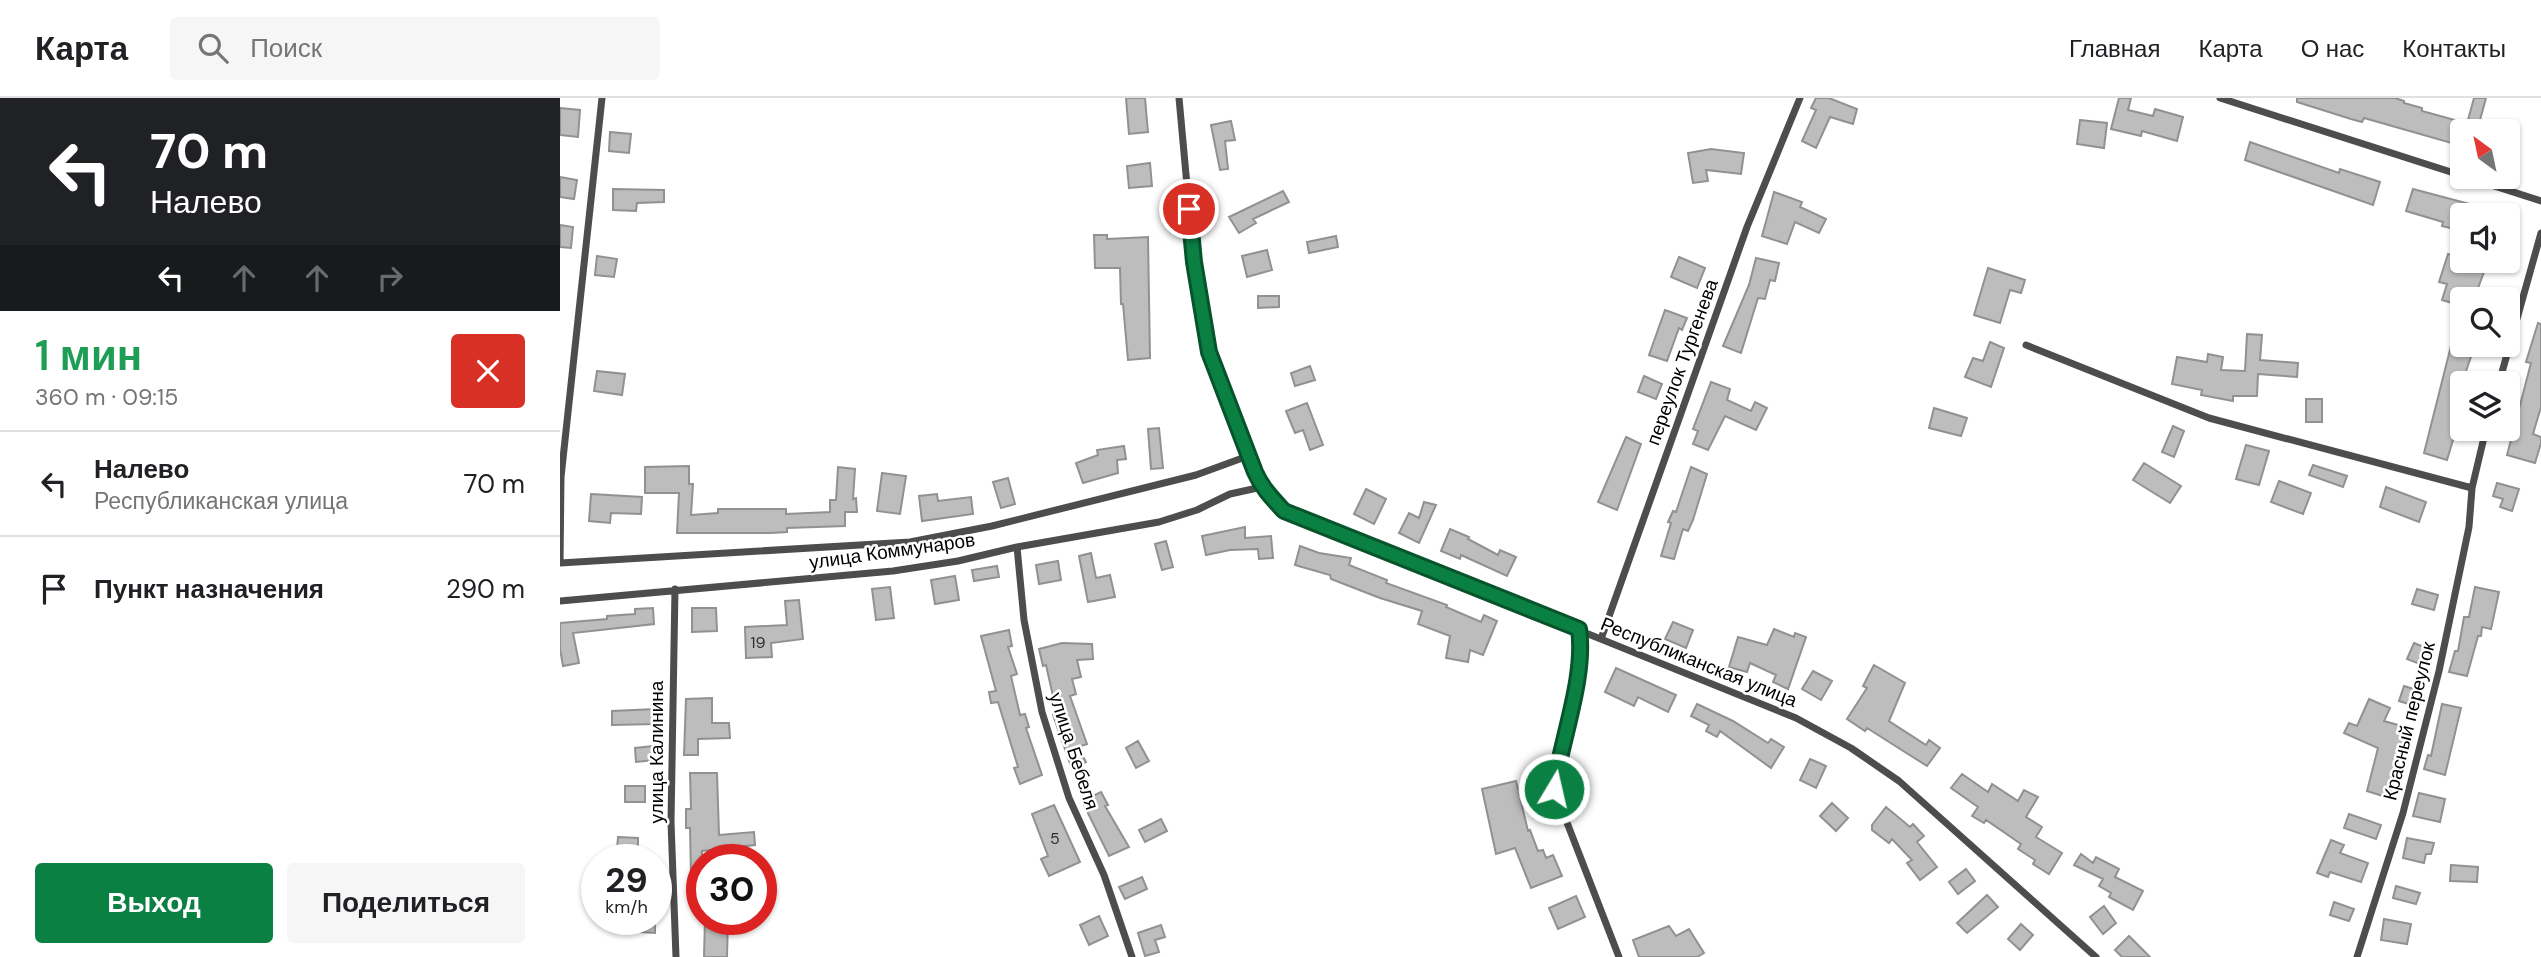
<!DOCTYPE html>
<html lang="ru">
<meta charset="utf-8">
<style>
:root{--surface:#fff;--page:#f6f6f6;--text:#202124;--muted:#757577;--line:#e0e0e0;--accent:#0b8043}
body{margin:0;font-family:"DM Sans",sans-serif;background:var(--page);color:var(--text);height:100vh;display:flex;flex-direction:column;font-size:26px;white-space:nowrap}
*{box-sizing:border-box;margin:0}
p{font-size:23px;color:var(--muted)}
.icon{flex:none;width:38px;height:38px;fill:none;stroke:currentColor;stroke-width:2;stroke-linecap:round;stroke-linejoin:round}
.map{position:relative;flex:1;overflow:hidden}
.side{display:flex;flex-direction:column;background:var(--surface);width:560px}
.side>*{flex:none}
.banner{background:#202124;color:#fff;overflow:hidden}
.needle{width:46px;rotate:327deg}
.fabs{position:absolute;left:1890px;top:21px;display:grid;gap:14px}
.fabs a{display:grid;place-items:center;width:70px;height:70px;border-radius:7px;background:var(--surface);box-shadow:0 2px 5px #0004;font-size:35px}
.speed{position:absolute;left:21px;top:746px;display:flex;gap:14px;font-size:35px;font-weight:700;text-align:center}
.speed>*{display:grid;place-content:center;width:91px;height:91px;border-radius:50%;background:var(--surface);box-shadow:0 2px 5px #0004;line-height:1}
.speed small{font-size:18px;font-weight:400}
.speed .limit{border:10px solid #d22;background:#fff;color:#111}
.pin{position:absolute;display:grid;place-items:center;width:60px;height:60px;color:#fff;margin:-30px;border:4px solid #fff;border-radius:50%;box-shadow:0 2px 7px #0007}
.me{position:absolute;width:77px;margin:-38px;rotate:9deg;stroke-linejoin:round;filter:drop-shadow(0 0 5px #0008)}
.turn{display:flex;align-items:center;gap:24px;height:147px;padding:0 35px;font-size:32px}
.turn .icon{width:91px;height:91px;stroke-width:2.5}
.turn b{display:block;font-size:49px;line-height:60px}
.lanes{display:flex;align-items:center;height:66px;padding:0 35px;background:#0003;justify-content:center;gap:35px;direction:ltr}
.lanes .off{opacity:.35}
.round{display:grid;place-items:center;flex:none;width:74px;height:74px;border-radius:7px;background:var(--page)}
.head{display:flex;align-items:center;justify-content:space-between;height:119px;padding:0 35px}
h1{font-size:42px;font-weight:600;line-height:52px;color:#1e9e55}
.primary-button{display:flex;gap:14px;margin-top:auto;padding:14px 35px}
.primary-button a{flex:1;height:80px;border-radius:7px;background:var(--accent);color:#fff;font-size:28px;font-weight:600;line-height:80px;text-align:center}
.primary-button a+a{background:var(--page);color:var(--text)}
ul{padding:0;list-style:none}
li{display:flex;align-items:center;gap:21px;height:105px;padding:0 35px;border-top:2px solid var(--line)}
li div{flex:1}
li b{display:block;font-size:26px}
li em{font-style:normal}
header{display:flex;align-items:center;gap:42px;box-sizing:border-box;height:98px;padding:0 35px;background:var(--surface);border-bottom:2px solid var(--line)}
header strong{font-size:33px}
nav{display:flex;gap:38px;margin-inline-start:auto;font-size:24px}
.search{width:490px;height:63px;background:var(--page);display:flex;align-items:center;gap:18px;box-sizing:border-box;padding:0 24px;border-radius:7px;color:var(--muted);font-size:26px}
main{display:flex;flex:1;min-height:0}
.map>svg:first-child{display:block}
.building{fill:#bdbdbd;stroke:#919191;stroke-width:2}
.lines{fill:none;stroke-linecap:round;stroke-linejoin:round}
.minor{stroke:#4d4d4d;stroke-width:7}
.route-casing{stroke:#07532c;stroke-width:18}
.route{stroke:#0b8043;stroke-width:12}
.labels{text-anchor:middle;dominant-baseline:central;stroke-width:5;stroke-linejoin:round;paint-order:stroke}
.number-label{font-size:16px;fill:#2f2f2f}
.street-label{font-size:19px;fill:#000;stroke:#fff}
</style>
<header>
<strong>Карта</strong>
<div class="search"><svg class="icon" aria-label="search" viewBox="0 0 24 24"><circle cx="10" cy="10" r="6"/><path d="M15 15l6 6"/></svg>Поиск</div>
<nav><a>Главная</a><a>Карта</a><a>О нас</a><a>Контакты</a></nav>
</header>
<main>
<section class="side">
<div class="banner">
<div class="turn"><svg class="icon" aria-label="left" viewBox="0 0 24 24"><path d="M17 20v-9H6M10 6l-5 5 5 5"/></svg><div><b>70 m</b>Налево</div></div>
<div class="lanes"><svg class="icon" aria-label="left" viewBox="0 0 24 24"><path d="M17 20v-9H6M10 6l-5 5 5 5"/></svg><svg class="icon off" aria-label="ahead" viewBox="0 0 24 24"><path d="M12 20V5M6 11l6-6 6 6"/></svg><svg class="icon off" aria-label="ahead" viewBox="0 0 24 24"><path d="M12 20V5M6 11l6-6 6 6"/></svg><svg class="icon off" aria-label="right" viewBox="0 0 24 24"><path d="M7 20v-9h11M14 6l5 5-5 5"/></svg></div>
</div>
<div class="head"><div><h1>1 мин</h1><p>360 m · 09:15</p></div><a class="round" style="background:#d93025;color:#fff"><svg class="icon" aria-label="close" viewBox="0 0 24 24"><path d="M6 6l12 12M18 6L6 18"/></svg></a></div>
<ul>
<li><svg class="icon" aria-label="left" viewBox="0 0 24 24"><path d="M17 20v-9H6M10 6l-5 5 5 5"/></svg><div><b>Налево</b><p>Республиканская улица</p></div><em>70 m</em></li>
<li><svg class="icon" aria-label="arrive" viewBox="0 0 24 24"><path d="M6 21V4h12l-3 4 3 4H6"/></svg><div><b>Пункт назначения</b></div><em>290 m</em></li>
</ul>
<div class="primary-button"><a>Выход</a><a>Поделиться</a></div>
</section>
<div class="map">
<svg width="1981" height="859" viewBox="0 0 1981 859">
<rect width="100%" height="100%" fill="#fff"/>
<path class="building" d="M566,0H585L588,34L569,36Z
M1256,0H1269L1297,11L1293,26L1270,19L1256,50L1242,43L1256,12L1251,10Z
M1559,0H1571L1568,12L1593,18L1595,11L1623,19L1617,43L1582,33L1581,38L1551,31Z
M1737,0H1835L1844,3V5L1862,10V13L1902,24V48L1804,20L1802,24L1791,21L1737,4Z
M1914,0H1926L1917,33H1905Z
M0,10L20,12L18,39L0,37Z
M1520,22L1547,25L1544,50L1517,46Z
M671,23L675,42L665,43L668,71L660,72L651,27Z
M50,34L71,36L69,55L49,53Z
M1690,44L1779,75L1780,71L1820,84L1813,107L1685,62Z
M1151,51L1184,55L1181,76L1146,72L1148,83L1133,85L1128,55Z
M590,65L592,88L569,90L567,68Z
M0,79L17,82L14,101L0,99Z
M53,91L104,92V104L77,105L76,113L53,112Z
M1853,91L1940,114V117H1902V133L1882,128L1883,124L1846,113Z
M723,93L729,104L693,121L696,125L679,135L669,119Z
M1214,94L1242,104L1240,109L1266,121L1259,135L1235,124L1227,146L1202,138Z
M0,127L13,129L11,150L0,149Z
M534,137H547V141L588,139L590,260L568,262L563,206H561L560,170H535Z
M776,138L778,149L749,155L747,144Z
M707,152L712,172L687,179L682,158Z
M1888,156L1902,160V163H1928L1914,201H1902V208L1882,202L1887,186L1879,184Z
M37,158L57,161L54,179L35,177Z
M1119,159L1145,170L1137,190L1111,179Z
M1196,160L1219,165L1215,183L1210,182L1205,201L1198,200L1181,255L1163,248L1189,187Z
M1428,170L1465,182L1461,195L1450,192L1440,225L1414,217Z
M698,198H719V209L698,210Z
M1105,212L1127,220L1122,232L1119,230L1107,263L1089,257Z
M1898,220L1902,221V247H1915L1902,285V312L1887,362L1864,355Z
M1978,225L1981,226V309L1973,336L1981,339V345L1975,365L1947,357L1971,265L1966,264Z
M1687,236L1702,237L1700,262L1738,265L1737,279L1698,276L1697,298H1673V303L1641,297L1642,292L1612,286L1617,259L1647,264L1648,256L1663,259L1661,272L1685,273Z
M1430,244L1444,250L1431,289L1405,279L1413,260L1423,263Z
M750,268L755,282L735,288L731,275Z
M37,273L65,276L62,297L34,293Z
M1084,278L1102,286L1096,301L1078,294Z
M1151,284L1170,291L1167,302L1191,313L1195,304L1207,310L1196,332L1165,318L1148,352L1133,346L1138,333L1133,331Z
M1746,301H1762V324H1746Z
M747,305L763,347L750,352L743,332L735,335L726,313Z
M1374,310L1407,320L1401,338L1369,330Z
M1613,328L1624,333L1614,359L1602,354Z
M599,330L603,370L591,371L588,331Z
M1066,339L1081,346L1057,412L1038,404Z
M1686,347L1709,353L1699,387L1676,381Z
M564,348L566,361L557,362L558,375L523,385L516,365L538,357L537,352Z
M1584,365L1621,388L1610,405L1573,382Z
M1753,367L1787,378L1783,389L1749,377Z
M129,368V386H133L131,417L158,415V411H226V416L270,414V402H276L278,369L295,371L293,401L296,400L297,414H285V428L227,430V434L211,435H117L119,395H85V369Z
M1131,369L1147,376L1133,422L1128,433L1123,431L1114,461L1101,458L1111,425L1108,424L1113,413L1116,414Z
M322,375L346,378L340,416L317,413Z
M448,380L455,406L441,410L433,384Z
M1719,383L1751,395L1743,416L1711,404Z
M1937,385L1959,391L1952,413L1940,409L1943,401L1933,398Z
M1826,389L1866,404L1859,424L1820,409Z
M806,391L826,401L814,426L794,416Z
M31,396L82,399L81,416L51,415L50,425L29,423Z
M377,396L378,403L411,399L413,416L362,423L359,398Z
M864,404L876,407L859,445L839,435L849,415L859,420Z
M685,429V440L711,438L713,460L699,461L698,451L670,452L646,457L642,438Z
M890,431L909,439L908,441L938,457L940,452L956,459L947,478L901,457L900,461L881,453Z
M606,443L613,469L602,472L595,446Z
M740,448L759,455L791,460L789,467L827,482L826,485L887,507L886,509L921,524L924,517L937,523L923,557L910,552L908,564L886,560L890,538L858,526L862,513L820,500L771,481L770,477L735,467Z
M531,455L536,480L550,477L555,499L528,504L519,458Z
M498,463L501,482L479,486L476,467Z
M437,468L439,479L414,483L412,472Z
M395,478L399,502L375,506L371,482Z
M330,489L334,520L316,522L312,491Z
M1915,489L1939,494L1931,531L1922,529L1921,538H1918L1907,578L1889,574L1895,553H1898L1904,519H1909Z
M1857,491L1878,497L1874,512L1852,506Z
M239,502L243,541L211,545L212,559L186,560L185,529L227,527L225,503Z
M93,510L94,526L13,535L19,565L3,568L0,551V525L47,521V518L75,516V511Z
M132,510H156L157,533L132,534Z
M1113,524L1133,532L1126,550L1105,541Z
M1214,531L1234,539L1235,535L1246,539L1228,591L1213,584L1216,577L1190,565L1187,574L1169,569L1178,539L1207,547Z
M449,532L452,548L448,549L457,576L451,578L460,617L465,616L469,629L466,630L482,677L460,686L454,670L458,669L438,604L431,605L429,594L436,593L421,538Z
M502,545L532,546L533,561L517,562L521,579L512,581L516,596L510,598L527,646L518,649L526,664L512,671L493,617L497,616L486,567L483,568L479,551Z
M1854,545L1872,552L1865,568L1847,561Z
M1314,567L1345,585L1329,623L1366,647L1369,642L1380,650L1367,668L1307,630L1305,633L1287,621L1307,590L1303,588Z
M1056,570L1116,597L1108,614L1078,599L1074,608L1045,594Z
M1253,573L1272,583L1261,602L1242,591Z
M1844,588L1860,593L1855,608L1839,603Z
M152,600V625H169L170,640L138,641V657H124L126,601Z
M1809,601L1830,610L1824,623L1849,630L1829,700L1807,693L1818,650L1784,635L1789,625L1797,628Z
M1137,606L1173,623L1208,645L1211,641L1224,649L1211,670L1160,633L1157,639L1146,633L1149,627L1131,618Z
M1882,606L1901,610L1885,677L1864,671L1868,657L1871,658Z
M96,611L97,626L52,627V613Z
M578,643L589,663L576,670L566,650Z
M93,648L95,662L76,664L75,650Z
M1250,661L1266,668L1256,690L1240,682Z
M130,675H157L159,737L194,734L195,747L142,753V777H131L130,730H126V711H131Z
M1402,676L1428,694L1432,686L1458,703L1464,692L1478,699L1466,719L1482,729L1476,739L1502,755L1489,776L1473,766L1475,762L1458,751L1461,746L1426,722L1424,725L1412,718L1418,709L1391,690Z
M956,683L968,733L970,732L978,753L983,752L986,760L993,757L1002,778L971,790L955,750L936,756L922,691Z
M65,688H85V704H65Z
M541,694L548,707L545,708L569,749L549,758L522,703Z
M1859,695L1885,701L1880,724L1853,718Z
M1272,705L1288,720L1276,733L1260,718Z
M494,707L520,764L489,778L481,761L488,758L472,716Z
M1326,709L1350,729L1353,726L1364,738L1357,744L1377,769L1360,782L1347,765L1352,762L1332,741L1329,745L1312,732V727Z
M1789,716L1821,727L1816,741L1784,730Z
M601,721L607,733L585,744L579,732Z
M58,739L78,740V761H64V751H57Z
M1847,740L1874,745L1871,756H1866L1864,765L1843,760Z
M1771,742L1784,747L1780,755L1808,765L1801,784L1770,774L1768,779L1757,775Z
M1521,756L1533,765L1536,759L1559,771L1555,779L1583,793L1573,812L1549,799L1551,795L1539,788L1543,781L1514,767Z
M1891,767L1918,769L1917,784L1890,783Z
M1406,771L1415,783L1398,796L1389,784Z
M582,779L587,791L565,801L559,789Z
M1836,788L1860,795L1856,806L1833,800Z
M1427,797L1438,809L1407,835L1397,825Z
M1016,798L1025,819L998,831L989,810Z
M1774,804L1794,811L1789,823L1770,817Z
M1544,808L1556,825L1543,836L1530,819Z
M539,818L548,838L529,847L520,827Z
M66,821H95V835L65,833Z
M145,821H168L167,859H144Z
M1824,821L1851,826L1847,846L1821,842Z
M1461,826L1473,837L1460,852L1448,841Z
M601,827L605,839L595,842L599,854L585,858L578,835Z
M1109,828L1116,838L1129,831L1144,855L1137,859H1079L1073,842Z
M1569,838L1590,859H1562L1555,852Z"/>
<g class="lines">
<path class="minor" d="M619,0L634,164L649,254L702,389L724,413L1236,620L1291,650L1339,683L1536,859
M1660,0L1981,103
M1466,247L1649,320L1912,390
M1939,285L1981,135
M457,449L464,522L482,614L509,700L544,777L572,859
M0,465L350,444L432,428L636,377L688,358
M0,465L1,379L42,0
M115,491L111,724L116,859
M0,503L333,473L398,463L457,449L599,424L637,412L670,396L702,389
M1019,531L1022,550L1018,575L999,654L994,691L1059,859
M1041,541L1187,129L1240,0
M1797,859L1843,715L1879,573L1909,429L1912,390L1926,331"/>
</g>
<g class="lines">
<defs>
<path id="route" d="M629,111L634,164L649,254L695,374C702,390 712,400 724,413L1019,531C1026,579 1001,642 994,691"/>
</defs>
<use href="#route" class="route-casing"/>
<use href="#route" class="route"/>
</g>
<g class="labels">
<g class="number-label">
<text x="198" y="544">19</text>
<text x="495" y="740">5</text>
</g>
<g class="street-label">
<text transform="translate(1122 264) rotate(-70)">переулок Тургенева</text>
<text transform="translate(332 453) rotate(-8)">улица Коммунаров</text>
<text transform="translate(1139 564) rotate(22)">Республиканская улица</text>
<text transform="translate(1849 623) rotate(-76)">Красный переулок</text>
<text transform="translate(514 653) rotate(72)">улица Бебеля</text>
<text transform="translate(96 654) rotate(-90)">улица Калинина</text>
</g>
</g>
</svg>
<div class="fabs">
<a><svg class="needle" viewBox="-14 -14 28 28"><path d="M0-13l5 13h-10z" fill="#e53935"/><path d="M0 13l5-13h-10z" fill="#757577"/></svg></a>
<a><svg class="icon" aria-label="sound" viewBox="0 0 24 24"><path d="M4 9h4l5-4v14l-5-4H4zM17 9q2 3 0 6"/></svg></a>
<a><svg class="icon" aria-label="search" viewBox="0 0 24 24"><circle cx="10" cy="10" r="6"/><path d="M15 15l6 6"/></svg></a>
<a><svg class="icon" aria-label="layers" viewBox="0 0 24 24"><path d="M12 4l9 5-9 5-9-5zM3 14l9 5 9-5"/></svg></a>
</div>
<div class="speed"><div>29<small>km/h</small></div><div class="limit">30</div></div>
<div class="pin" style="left:629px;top:111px;background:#d93025"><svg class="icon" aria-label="arrive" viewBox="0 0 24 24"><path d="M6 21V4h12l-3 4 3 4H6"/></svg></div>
<svg class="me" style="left:994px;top:691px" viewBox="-20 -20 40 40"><circle r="17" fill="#0b8043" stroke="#fff" stroke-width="3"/><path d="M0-11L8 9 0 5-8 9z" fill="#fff"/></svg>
</div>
</main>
